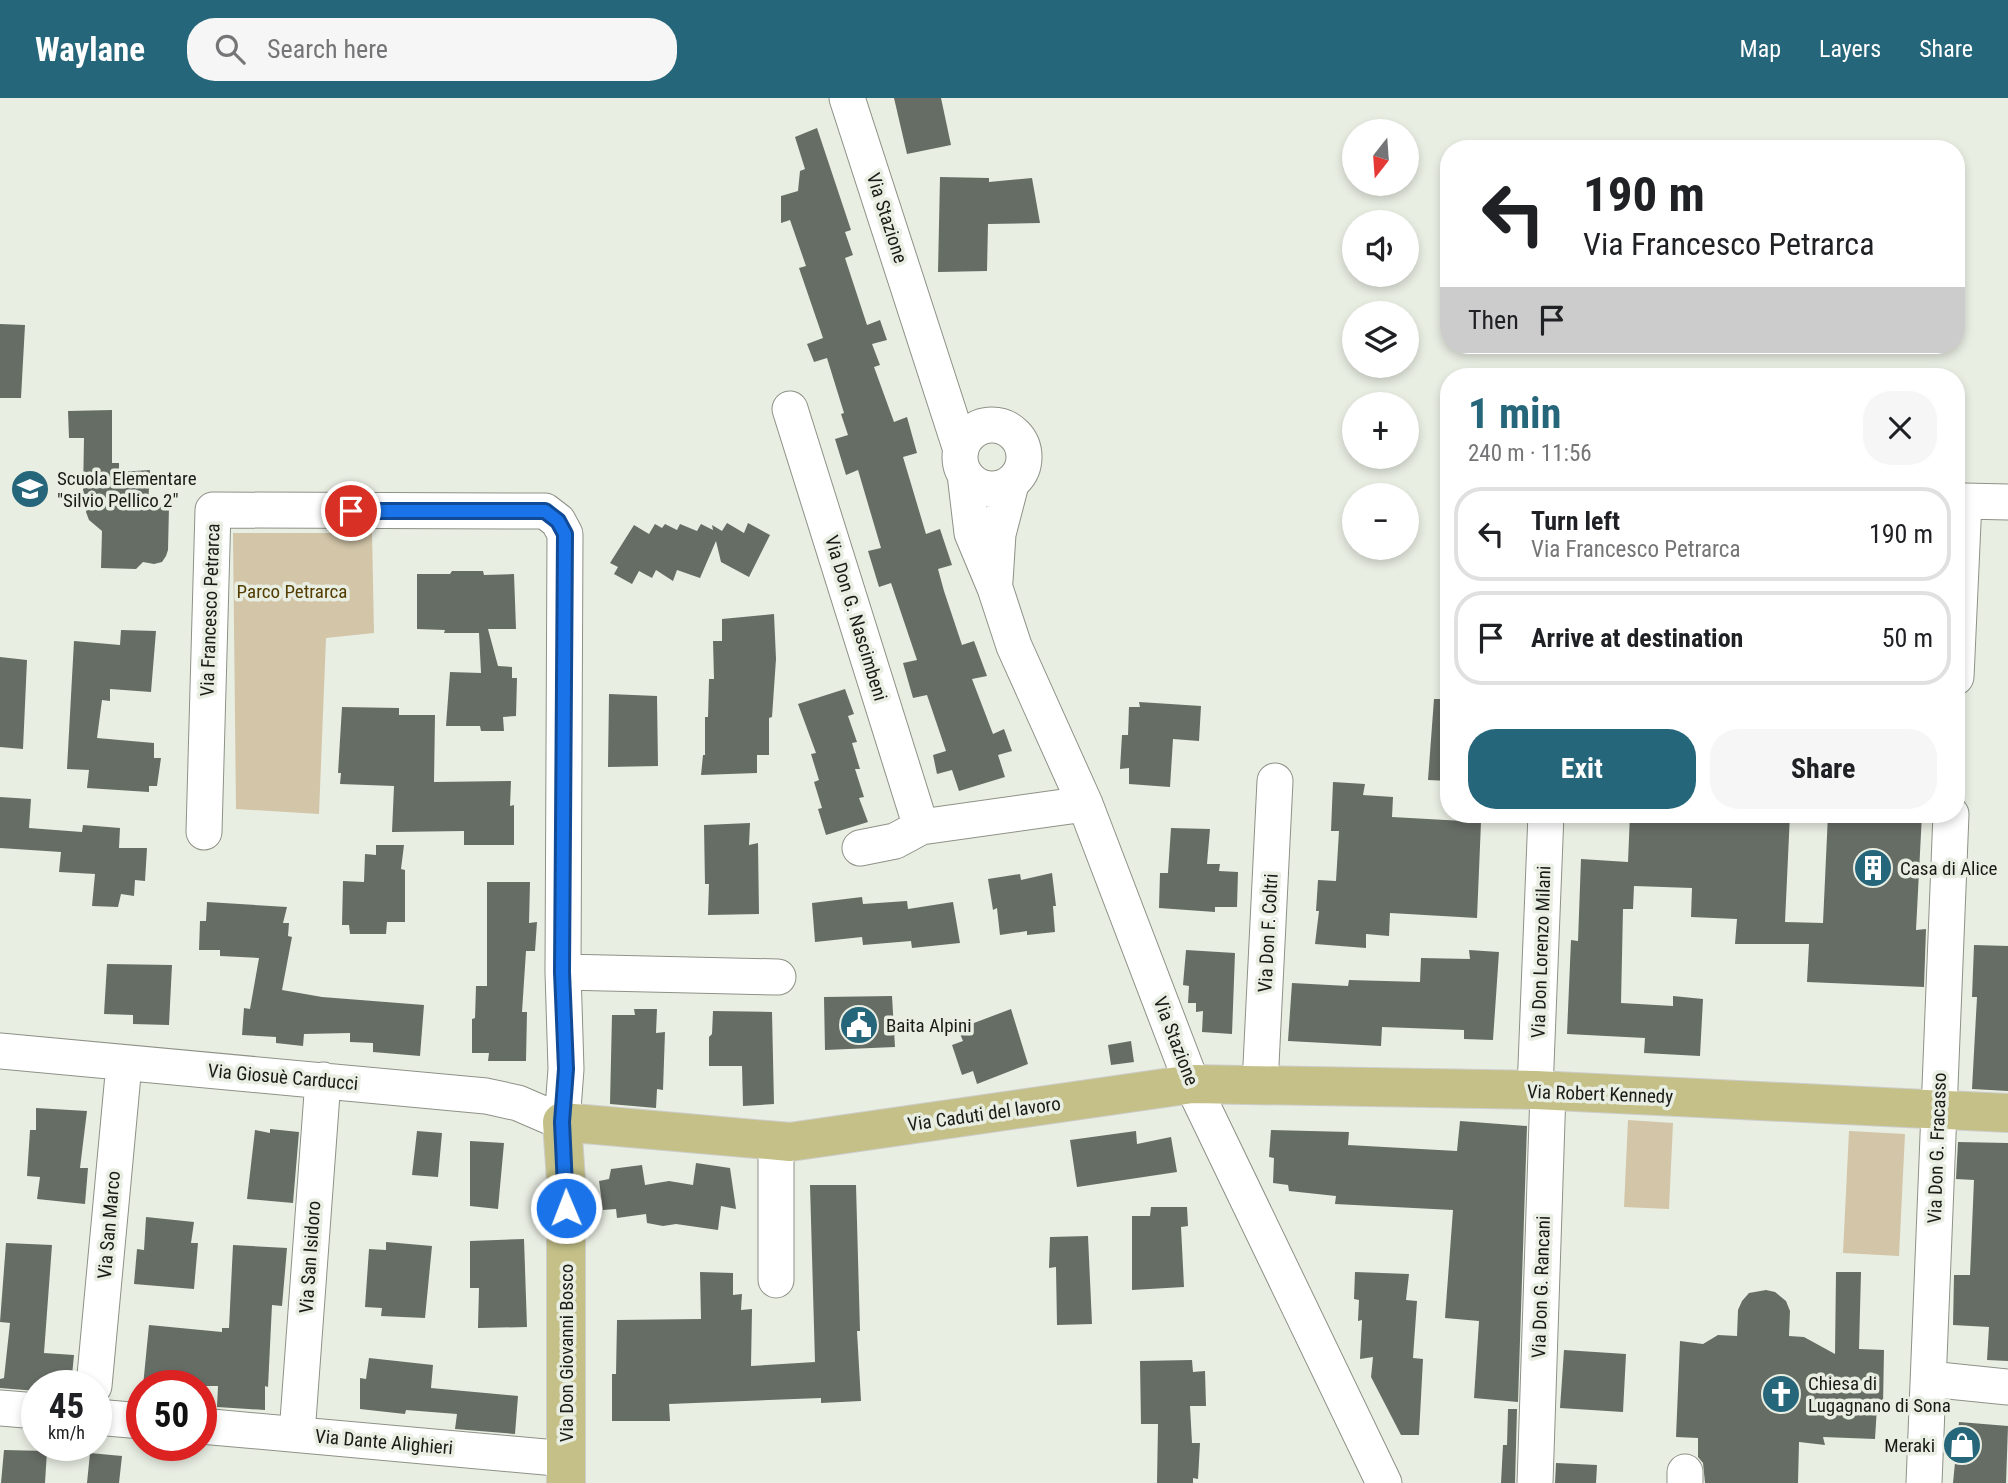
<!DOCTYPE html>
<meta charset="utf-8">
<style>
:root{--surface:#fff;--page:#f6f6f6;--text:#202124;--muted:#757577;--line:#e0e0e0;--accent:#25667a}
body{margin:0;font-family:"Roboto Condensed",sans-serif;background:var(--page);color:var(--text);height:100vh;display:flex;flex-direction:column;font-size:26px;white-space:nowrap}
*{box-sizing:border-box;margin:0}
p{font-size:23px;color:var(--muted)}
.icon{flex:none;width:38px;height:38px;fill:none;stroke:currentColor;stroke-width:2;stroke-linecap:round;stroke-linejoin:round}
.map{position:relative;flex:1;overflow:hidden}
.sheet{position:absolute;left:1440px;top:270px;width:525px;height:455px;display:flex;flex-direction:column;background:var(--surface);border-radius:28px;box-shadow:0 4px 10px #0003}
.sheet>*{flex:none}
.guide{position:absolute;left:1440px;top:42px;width:525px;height:214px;border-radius:28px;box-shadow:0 4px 10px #0003;background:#fff;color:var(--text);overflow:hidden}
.needle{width:46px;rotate:197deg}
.buttons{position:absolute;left:1342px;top:21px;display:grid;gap:14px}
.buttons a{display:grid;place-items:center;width:77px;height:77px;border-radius:50%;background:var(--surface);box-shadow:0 4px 10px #0003;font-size:35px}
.speed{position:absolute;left:21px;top:1272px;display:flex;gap:14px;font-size:35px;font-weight:700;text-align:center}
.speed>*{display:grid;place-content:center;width:91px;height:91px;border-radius:50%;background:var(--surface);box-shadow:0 4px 10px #0003;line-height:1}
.speed small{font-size:18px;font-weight:400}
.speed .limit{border:10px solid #d22;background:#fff;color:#111}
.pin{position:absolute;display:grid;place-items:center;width:60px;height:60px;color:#fff;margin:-30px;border:4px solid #fff;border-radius:50%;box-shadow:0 2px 7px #0007}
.me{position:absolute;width:77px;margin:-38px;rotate:359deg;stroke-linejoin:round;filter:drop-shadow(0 0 5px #0008)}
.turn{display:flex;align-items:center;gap:24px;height:147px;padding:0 28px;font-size:32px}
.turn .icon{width:91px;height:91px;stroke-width:2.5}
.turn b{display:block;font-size:49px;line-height:60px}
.then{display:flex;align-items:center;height:66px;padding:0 28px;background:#0003;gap:14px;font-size:26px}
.round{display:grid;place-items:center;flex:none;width:74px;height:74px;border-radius:28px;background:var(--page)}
.overview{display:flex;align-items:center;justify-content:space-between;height:119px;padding:0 28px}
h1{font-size:42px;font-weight:700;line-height:52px;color:var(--accent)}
.button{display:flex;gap:14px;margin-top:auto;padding:14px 28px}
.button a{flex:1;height:80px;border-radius:28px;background:var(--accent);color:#fff;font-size:28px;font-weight:700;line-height:80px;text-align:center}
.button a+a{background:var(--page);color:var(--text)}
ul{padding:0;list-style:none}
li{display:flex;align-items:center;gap:21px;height:94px;margin:0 14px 10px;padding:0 14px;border:4px solid var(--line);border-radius:28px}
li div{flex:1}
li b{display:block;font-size:26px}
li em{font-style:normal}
header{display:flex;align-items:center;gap:42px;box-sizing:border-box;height:98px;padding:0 35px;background:var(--accent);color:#fff}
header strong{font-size:33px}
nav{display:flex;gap:38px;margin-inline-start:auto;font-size:24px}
.search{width:490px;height:63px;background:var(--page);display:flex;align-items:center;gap:18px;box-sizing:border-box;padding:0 24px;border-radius:28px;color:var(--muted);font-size:26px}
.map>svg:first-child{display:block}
.green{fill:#d2c5a8}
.building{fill:#666d65}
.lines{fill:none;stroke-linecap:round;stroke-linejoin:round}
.minor-casing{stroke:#8d9186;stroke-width:37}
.major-casing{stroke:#cdcdcc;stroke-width:40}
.minor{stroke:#fff;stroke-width:35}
.major{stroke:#c4c088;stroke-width:38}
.route-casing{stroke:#114b97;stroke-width:18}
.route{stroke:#1a73e8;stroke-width:12}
.labels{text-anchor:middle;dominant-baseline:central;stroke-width:7;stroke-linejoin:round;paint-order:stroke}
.street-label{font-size:19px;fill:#1a1b17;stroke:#e9eee3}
.poi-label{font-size:19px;fill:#1a1b17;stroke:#e9eee3;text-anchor:start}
.park-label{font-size:19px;fill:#533d00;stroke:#e9eee3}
</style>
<header>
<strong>Waylane</strong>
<div class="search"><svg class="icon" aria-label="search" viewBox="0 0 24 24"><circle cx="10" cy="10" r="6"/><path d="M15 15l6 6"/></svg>Search here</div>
<nav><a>Map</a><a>Layers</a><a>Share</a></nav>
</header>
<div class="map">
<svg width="2008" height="1385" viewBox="0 0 2008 1385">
<rect width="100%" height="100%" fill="#e9eee3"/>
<path class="green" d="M233,435H372L374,535L326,540L319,716L236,711Z
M1628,1022L1673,1025L1669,1111L1624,1109Z
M1849,1033L1905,1036L1899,1158L1843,1155Z"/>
<path class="building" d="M894,0H941L951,47L907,56Z
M817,30L851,132L845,134L853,157L845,160L867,227L880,222L887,242L872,246L880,267L874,269L894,324L907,319L917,355L903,359L926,436L940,431L952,467L938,471L944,493L962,547L974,543L987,578L972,581L993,636L1004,631L1012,653L998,657L1005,679L959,693L952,672L937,676L933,657L946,653L927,597L913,600L903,565L917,562L891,485L879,489L868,453L881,450L858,372L846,377L835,341L848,337L841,316L844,315L827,260L814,264L807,246L823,240L799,170L806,168L790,122L781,125V98L798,93L800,73L805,71L795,39Z
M940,79L989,80V84L1032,80L1040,125L988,126L987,173L938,174Z
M0,226L25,227L21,300H0Z
M112,312V365H119V374L150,372L148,408L169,409L168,452L166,458L162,464L154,466L143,464L136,471L101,470L102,433L89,422L86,414L88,403L83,396L84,340H69L68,313Z
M727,425L744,435L748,425L770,437L749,479L721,464L716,443L700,480L677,472L673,483L656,472L652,480L639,473L632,486L614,476L618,469L610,465L634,427L649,436L655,426L662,430L665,426L677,432L680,426L697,433L701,426L713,432L712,427L722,433Z
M452,473H483L484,477L514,476L516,531H488L498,568L512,569V580H517L516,618L503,619L504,633H481L480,628H446L450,574L481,575L479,535H444L445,532L417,531V476H450Z
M774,516L776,561L772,619L769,620V657H757V675L701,677L703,657H705V619H708L709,581H714L713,543H722V521Z
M121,532L156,533L151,594L110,591V603L102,602L97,640L154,645V660H161L157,688H149V694L87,690L89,672L67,671L74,543L120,547Z
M0,559L27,562L23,651L0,649Z
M845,591L854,616L848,618L857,644L852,645L860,671H855L864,699L859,700L868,724L826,737L818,711L822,710L814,684L819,682L811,656L816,655L798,606Z
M609,596L657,598L658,668L608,669Z
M1434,601H1449V683L1428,682Z
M1139,604L1201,608L1199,643L1173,641L1170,689L1129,686V670L1120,671L1122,637H1128L1129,609H1140Z
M342,609L399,610V617H435L434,684L511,683L510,708L514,707V747H464V733L392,734L394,688L340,686L341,675H338Z
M1333,684L1365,686L1363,697L1393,699L1392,719L1481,724L1477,820L1390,815L1389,838L1366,836V850L1315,846L1319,813H1316L1318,782L1336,783L1339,733H1331Z
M0,699L31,701L29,730L82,734L83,727L120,730L119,750H147L145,783L135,782L134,798L121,796L118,809L92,808L95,776L59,774L61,754L0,750Z
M1630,716H1790L1785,824L1823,825L1828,716H1922L1916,832L1926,831L1924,889L1807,884L1809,846H1735L1737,821L1691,819L1692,790L1634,788L1633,811H1623L1621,905L1673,908V898L1703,901L1700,958L1644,955L1645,940L1567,936L1571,842L1578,843L1581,761L1628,764Z
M750,725L749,747L758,745L759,816L708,817L709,786H705L704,727Z
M1171,730L1210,731L1207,766H1220L1219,773L1238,774L1237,809H1215V814L1159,810L1160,775H1168Z
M376,747H404L401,771L405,772V824H387L386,836H350L349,827H342L343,783L364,784L365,756L376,757Z
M1052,775L1056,808H1053L1055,834L1027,837V833L1000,837L997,810L993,812L988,781L1020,776L1021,782Z
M487,784H530L529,825L537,824L535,853H526L522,914H527L526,963H488L489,955H472V921L475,920L476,888H487Z
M862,799L863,806L907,803L908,811L953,804L960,845L912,850L911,843L863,847L862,839L815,844L812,805Z
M207,804L287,809L283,825H289L288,838L292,839L282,892L322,899L424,907L420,958L373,954V945L350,944V935L304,936L303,948L276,945V939L242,937L244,910L250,911L259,860L220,858V852H199L200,823H206Z
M1974,847L2008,848V993L1972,991L1977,899H1972Z
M1186,852L1235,855L1232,936L1202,934L1203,913L1196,914V905H1188L1189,888L1183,887Z
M1469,852L1499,854L1493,942L1464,941V932L1382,929L1381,948L1288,943L1292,885L1348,888L1349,882L1420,884L1421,860L1470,861Z
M107,866L172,867L169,927L133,926V917L104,916Z
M892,898L895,949L825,952L824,899Z
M634,911H657L656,935L665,934L663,992L657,991L656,1010L610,1006L612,917H635Z
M1011,911L1028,966L977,986L973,973L962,977L952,947L963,943L958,931Z
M713,913L772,914L774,1006L743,1008L742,968H709V939L712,936Z
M1131,943L1134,964L1111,967L1108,947Z
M36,1010L87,1013L80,1070H88L85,1106L37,1101L40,1079L27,1078L30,1032H36Z
M1460,1023L1527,1028L1518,1304L1474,1300L1479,1223L1445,1220L1453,1112L1335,1106L1336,1098L1289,1093L1288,1087L1273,1085L1274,1060L1269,1059L1271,1032L1349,1034L1348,1047L1457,1053Z
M270,1031L299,1034L293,1105L247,1101L255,1032L270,1035Z
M417,1033L442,1035L438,1079L412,1077Z
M1136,1033L1137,1046L1171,1039L1177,1074L1077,1089L1070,1042Z
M470,1043L504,1045L498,1111L470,1108Z
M1958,1044L2008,1045V1263L1987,1262L1989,1229L1953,1227L1954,1177H1970L1974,1082L1956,1081Z
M696,1065L730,1070L736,1111L721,1108L718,1132L676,1126L663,1128L647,1125L646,1116L617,1120L616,1111L603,1112L599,1083L609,1081L611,1071L642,1067L645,1087L669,1083L693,1087Z
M810,1087H856L860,1233H857L861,1303L821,1305V1300L669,1306L670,1323H612V1276H616L617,1222L701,1221L700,1174L733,1175V1197L742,1196L741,1212L752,1211L751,1268L815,1264Z
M1151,1109H1187L1188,1128L1181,1129L1184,1189L1132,1192V1118H1150Z
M146,1119L194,1124L191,1145H198L194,1191L134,1186L137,1151L144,1152Z
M1088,1138L1092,1226L1057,1227L1056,1169L1049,1170L1050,1139Z
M524,1141L527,1229L478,1230L479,1190H470V1143Z
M386,1144L432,1148L425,1220L381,1218L382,1210L365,1209L369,1151L386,1152Z
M6,1145L52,1147L44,1255L74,1257L71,1288H37V1293L0,1290V1281L4,1280L10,1225L0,1224Z
M233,1147L287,1150L282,1208L272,1207L268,1289L265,1288V1312L217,1309L218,1288H143L149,1227L222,1234V1230H229Z
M1355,1174L1409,1176L1406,1202L1417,1203L1413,1260L1423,1261L1419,1337H1401L1371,1279L1373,1259L1360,1261L1362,1222L1358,1223L1359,1202L1354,1201Z
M1836,1174H1861L1859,1251L1884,1252L1883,1308L1877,1309L1875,1341L1823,1339L1825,1347L1799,1344L1798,1385H1705L1703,1365L1698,1359V1340L1676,1339L1680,1243L1703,1246L1718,1237L1737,1238L1738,1212L1742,1203L1749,1195L1766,1192L1775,1194L1786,1203L1790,1213L1789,1238L1804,1239L1835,1256Z
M1564,1252L1626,1256L1623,1314L1560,1310Z
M369,1260L433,1267L431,1290L518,1298L515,1336L455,1331L457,1316L406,1312L405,1316L360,1311V1280L366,1281Z
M1192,1262L1193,1274L1205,1273L1206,1308H1190L1192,1345H1200L1198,1381L1193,1380V1385H1157L1158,1326H1141L1140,1263Z
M1508,1311H1517L1515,1385H1501L1503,1347H1507Z
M1959,1324L2008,1328L2006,1385H1953Z
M4,1352L47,1353L45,1385H1Z
M90,1355L122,1358L119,1385H87Z
M1556,1365L1597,1367L1596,1385H1555Z"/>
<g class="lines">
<defs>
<path id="minor" d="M847,0L961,352
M790,311L921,729L1085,706
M960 359a32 32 0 1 1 64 0a32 32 0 1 1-64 0Z
M965,376L972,435L995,490L1014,548L1085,706L1192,986L1384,1385
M995,483L998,436L1011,386
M1956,579L1964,403L2008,404
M860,750L895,743L921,729
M563,874L778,879
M0,953L486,998L518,1005L562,1024L566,971L563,874L565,436L558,423L545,413L213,412L204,734
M1260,987L1275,683
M1535,992L1546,716
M776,1043V1182
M1929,1281L2008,1289
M94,1288L124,966
M0,1310L37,1313
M96,1319L142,1323
M201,1328L567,1361
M297,1336L323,982
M1535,1385L1548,993
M1685,1385V1374
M1924,1385L1951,716"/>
<path id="major" d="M566,1385V1082L562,1024L790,1044L1192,986L1535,992L2008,1015"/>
</defs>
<use href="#minor" class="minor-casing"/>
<use href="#major" class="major-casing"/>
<use href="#minor" class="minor"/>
<use href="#major" class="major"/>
</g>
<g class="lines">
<defs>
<path id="route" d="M351,413H545L558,423L565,436L562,874L566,971L562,1024L566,1110"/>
</defs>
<use href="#route" class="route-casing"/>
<use href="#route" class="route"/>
</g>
<defs>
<symbol id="school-disc" viewBox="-11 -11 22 22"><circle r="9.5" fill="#25667a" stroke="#e9eee3"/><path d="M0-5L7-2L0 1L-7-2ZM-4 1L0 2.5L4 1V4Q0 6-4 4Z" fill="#fff"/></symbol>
<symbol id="building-disc" viewBox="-11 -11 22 22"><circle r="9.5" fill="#25667a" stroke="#e9eee3"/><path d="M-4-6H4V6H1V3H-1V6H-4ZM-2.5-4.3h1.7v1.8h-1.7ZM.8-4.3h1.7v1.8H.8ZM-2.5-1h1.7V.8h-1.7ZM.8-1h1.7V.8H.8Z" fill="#fff"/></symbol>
<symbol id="civic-disc" viewBox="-11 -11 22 22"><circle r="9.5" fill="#25667a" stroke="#e9eee3"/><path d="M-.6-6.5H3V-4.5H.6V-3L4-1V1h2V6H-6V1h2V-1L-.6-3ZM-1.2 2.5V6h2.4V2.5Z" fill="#fff"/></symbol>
<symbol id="church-disc" viewBox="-11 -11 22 22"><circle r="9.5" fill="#25667a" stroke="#e9eee3"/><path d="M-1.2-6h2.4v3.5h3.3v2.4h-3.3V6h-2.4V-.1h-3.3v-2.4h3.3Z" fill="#fff"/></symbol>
<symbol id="shop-disc" viewBox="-11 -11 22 22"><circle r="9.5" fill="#25667a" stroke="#e9eee3"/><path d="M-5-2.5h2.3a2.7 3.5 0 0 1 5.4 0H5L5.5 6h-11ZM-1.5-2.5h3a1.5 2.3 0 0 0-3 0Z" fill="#fff"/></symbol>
</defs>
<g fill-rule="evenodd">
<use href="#school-disc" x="8" y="369" width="44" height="44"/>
<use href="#building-disc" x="1851" y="748" width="44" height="44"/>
<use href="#civic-disc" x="837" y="905" width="44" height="44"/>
<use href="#church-disc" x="1759" y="1274" width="44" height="44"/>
<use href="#shop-disc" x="1940" y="1325" width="44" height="44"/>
</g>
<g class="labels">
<g class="street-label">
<text transform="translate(887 120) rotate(72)">Via Stazione</text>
<text transform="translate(210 512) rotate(-88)">Via Francesco Petrarca</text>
<text transform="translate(856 520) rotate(73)">Via Don G. Nascimbeni</text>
<text transform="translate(1268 835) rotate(-87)">Via Don F. Coltri</text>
<text transform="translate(1541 854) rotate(-88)">Via Don Lorenzo Milani</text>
<text transform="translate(1176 943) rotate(69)">Via Stazione</text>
<text transform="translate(283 979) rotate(5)">Via Giosuè Carducci</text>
<text transform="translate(1600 996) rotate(2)">Via Robert Kennedy</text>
<text transform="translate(984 1016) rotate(-8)">Via Caduti del lavoro</text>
<text transform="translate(1937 1050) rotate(-88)">Via Don G. Fracasso</text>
<text transform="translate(109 1127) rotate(-85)">Via San Marco</text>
<text transform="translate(310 1159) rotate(-86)">Via San Isidoro</text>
<text transform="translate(1541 1189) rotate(-88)">Via Don G. Rancani</text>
<text transform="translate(566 1255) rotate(-90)">Via Don Giovanni Bosco</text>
<text transform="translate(384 1344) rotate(5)">Via Dante Alighieri</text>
</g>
<g class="poi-label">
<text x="57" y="380">Scuola Elementare<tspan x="57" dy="22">"Silvio Pellico 2"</tspan></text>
<text x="1900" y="770">Casa di Alice</text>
<text x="886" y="927">Baita Alpini</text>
<text x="1808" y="1285">Chiesa di<tspan x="1808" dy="22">Lugagnano di Sona</tspan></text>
<text x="1935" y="1347" text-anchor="end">Meraki</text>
</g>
<g class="park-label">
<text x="292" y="493">Parco Petrarca</text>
</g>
</g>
</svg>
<div class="buttons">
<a><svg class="needle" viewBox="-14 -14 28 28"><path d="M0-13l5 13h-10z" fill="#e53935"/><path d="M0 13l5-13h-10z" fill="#757577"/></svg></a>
<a><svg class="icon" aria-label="sound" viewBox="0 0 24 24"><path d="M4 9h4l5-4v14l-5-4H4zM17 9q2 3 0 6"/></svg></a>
<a><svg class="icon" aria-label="layers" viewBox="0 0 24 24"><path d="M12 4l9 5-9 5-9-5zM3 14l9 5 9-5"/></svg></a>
<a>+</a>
<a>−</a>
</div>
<div class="speed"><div>45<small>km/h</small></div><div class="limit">50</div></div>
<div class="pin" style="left:351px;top:413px;background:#d93025"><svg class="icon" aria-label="arrive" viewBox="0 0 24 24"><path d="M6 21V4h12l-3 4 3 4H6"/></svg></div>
<svg class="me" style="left:566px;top:1110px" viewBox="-20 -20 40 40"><circle r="17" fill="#1a73e8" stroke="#fff" stroke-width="3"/><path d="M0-11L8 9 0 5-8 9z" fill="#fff"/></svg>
<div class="guide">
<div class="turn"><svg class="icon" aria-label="left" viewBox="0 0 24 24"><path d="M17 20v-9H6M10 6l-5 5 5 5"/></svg><div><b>190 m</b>Via Francesco Petrarca</div></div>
<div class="then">Then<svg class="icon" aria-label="arrive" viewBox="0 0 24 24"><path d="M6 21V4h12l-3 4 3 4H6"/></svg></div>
</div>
<section class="sheet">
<div class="overview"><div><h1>1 min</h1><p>240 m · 11:56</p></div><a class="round"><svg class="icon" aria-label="close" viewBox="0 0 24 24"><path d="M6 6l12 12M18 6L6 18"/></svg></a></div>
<ul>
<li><svg class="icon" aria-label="left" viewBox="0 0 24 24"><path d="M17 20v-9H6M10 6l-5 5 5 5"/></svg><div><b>Turn left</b><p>Via Francesco Petrarca</p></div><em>190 m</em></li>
<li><svg class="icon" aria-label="arrive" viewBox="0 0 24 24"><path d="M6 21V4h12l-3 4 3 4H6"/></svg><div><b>Arrive at destination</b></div><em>50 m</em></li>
</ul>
<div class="button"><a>Exit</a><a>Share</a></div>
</section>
</div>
